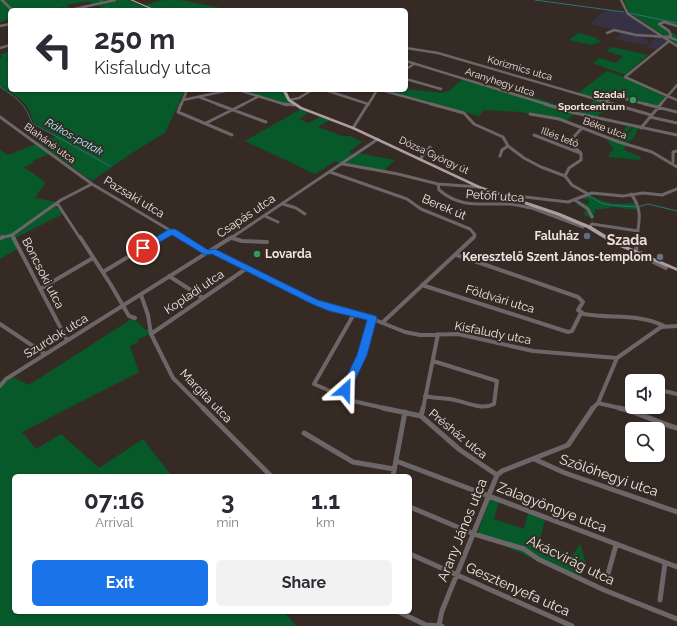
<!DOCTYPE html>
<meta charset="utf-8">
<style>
:root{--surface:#fff;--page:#f2f2f3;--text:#2b2b33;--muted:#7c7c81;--accent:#1a73e8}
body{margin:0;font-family:Raleway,sans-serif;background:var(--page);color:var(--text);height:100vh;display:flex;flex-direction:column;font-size:15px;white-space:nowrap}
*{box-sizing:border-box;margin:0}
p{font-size:13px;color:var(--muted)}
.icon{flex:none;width:22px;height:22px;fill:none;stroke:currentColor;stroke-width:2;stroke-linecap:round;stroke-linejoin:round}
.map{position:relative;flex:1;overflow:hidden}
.drawer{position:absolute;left:12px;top:474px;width:400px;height:140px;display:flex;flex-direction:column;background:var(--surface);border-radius:6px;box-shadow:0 1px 3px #0004}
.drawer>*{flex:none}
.banner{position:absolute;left:8px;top:8px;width:400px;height:84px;border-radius:6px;box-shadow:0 1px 3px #0004;background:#fff;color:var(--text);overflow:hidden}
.tools{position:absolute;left:625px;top:374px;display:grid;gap:8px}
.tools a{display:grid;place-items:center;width:40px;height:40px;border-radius:6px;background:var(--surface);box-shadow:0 1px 3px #0004;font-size:20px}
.pin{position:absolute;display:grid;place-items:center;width:34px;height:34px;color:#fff;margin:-17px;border:2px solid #fff;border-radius:50%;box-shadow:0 1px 4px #0007}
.me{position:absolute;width:44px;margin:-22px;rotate:25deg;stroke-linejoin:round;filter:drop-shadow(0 0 3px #0008)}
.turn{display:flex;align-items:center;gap:14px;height:84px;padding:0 20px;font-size:18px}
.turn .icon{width:52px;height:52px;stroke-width:2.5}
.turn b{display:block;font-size:28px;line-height:34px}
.eta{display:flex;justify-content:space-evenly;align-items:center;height:68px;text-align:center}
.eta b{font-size:24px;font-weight:700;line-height:28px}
.button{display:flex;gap:8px;margin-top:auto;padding:8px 20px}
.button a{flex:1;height:46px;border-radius:6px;background:var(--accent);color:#fff;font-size:16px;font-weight:700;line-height:46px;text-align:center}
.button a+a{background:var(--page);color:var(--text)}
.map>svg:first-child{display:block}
.industrial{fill:#363243}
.green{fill:#07592a}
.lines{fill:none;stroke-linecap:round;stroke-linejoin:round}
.stream{stroke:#2f7278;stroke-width:1}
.minor-far3{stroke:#6d6668;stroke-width:2.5}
.minor-far2{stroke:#6d6668;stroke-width:3}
.minor-far1{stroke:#6d6668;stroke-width:4}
.minor{stroke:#6d6668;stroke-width:5}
.major{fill:#ad9ea1;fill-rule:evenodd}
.route{fill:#1a73e8;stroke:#114b97}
.leisure-dot{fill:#2e9e5b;stroke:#362a25;stroke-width:1.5}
.service-dot{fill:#5c6f8a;stroke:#362a25;stroke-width:1.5}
.worship-dot{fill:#6b7280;stroke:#362a25;stroke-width:1.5}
.labels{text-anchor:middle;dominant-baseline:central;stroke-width:4;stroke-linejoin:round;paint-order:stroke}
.far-street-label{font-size:10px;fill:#eee6e2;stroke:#362a25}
.far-poi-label{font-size:10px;font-weight:bold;fill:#eee6e2;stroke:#362a25;text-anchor:end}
.far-water-label{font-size:11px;font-style:italic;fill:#9cf5fc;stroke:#362a25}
.street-label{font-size:12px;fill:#eee6e2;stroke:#362a25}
.poi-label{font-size:12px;font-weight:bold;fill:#eee6e2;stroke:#362a25;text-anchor:end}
.quarter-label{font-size:14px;font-weight:bold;fill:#edddd7;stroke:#362a25}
.near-street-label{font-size:14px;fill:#eee6e2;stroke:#362a25}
</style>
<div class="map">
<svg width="677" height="626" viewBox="0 0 677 626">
<rect width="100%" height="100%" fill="#362a25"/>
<path class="industrial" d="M608,10L625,12L667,40L656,49L646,47L656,38L647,37V38H643L649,41L645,45L624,41L615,39L623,32L590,24L603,12Z"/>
<path class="green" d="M0,0H104L106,1L93,4L87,1L66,5L70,9H67L64,7L50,10H10V19L0,22Z
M118,0H128L142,6L162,0H181L231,10H105L97,5Z
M624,0H677V25L660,22L658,23L677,36V44L629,12Z
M578,33L594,37L601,42L591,45L569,40Z
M612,47L648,55L625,75L593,63L599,58L616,63L623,56L606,51Z
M10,51V90H185L165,133L135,151L92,181L38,143L57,136L33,122C30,101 16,96 0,86V58L2,57L0,55Z
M607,71L624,77L666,97L656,107L611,94L598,106L605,109L597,117L576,113L567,120L520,112L484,110L479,116L385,90L406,89L442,93L450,90L464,78L516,94L522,93L560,106L583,111L594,100H597L578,93Z
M243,90H282L292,104H288Z
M301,109L309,112L299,119L309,123L320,117L330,120L318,127L342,136H350L362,142L349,152L353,154L341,164L335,161L315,174L245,141Z
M628,125L632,127L625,134L627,135L634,127L639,128L633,139L627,142L624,150L641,157L640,160L608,157L611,151L614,149L607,141L615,140Z
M36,144L49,154L32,161L34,163L24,167L45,182C44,189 37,191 36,198L56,202L54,204L63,214L13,239L17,249L0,259V150L8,155Z
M358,153L395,160L383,171L344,164Z
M588,194C608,205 614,204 636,203L638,210L612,207L604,209H595L594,218H592L593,223L591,222L592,218L584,215L586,208L577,205L579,202L588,204L589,200L581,198Z
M133,318L146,330L149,328L150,334L137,340L138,342L130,346L139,372L22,432L36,449L61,434L99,468L143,439L172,476H14V612H284L296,626H0V381L5,382L13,377L29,385Z
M490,498L499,502L494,519L524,529L528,512L545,520L540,540L572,556L580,544L586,563L580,579L477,534Z"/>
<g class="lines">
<path class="stream" d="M100,0L103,2
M535,0L624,12
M99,10L107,8
M629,13L677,23
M0,87C17,98 25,103 32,123L110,166
M589,196L601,203L610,205L637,207L648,204L677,211"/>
<path class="minor-far3" d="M2,0L12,10
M621,0L628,14L677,46
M70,10L115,0
M0,26L10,24
M607,33L614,30L636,35L668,37L677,40
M668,37L671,36L669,31L659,24L664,22L677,26
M669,41L625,77L677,100
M0,48L10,45
M406,48L438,53L616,105
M406,61L549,105
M406,69L414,64
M406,79L441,89
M238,90L287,105
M325,90L368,104
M381,90L435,105
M199,97L220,105
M183,100L230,90
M289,100L299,98L312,90
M605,102L614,96L649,105
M181,105L187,90
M242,105L259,96
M368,105L377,90
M660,105L677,85"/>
<path class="minor-far2" d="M181,104L178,112L232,135
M217,104L266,122
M283,104L295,105
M431,104L464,113L474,124L503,137L508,146L524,158L541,167L565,176L572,185L588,194
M545,104L575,113L677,135
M613,104L651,115
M645,104L677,112
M530,114L559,119L619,142L652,152L677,167
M0,117L92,184L183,238
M650,117L677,123
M206,123L244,104
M353,128L368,104
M641,128L661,104
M534,135L580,153
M500,156L502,150L508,146
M420,159L430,147
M673,163V152L677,151
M343,164L398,174L438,184L479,187
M330,172L407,199L421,209L470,229L475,235L473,238
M565,176L569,168L581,160V153L569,142L582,128
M438,184L439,190C462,209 480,203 507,204C516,204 524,207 532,208L533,206
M500,194L568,202L592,193L623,196L643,193L662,195L677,189
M631,194C643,210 639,220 637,238
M575,200L588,209L592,217
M57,203L80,238
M283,204L296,208L305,214
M532,208L583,227L585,225
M265,216L278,222
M589,227L592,224L638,231
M12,235L14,238
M0,238L12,235L61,200L92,184
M160,238L172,231
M231,238L378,139"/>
<path class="minor-far1" d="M13,237L67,340
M80,237L111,285L129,316L135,318
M182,237L208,253
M0,238L3,237
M232,238L242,241L267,242
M211,251L321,305L365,316L405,332L420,335L458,334L533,351L617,358L661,327L677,326
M636,252L637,237
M641,253V256L666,268
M457,255L578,297L583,302L578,310L584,314C610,319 639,313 664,326
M103,272L161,237
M169,276L203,298
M422,285L568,332L572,331L581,313
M40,289L93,258
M141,295L148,315L151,334L173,378L204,409
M354,314L314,384L353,401L388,409
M383,322L474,237
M0,324L45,354
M151,334L247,268
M0,386L6,379L232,237
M664,391L677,394
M425,396C433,398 442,398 450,399C464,401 481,411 494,404L497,381L433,361
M353,401L345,389L362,355L372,318
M598,403L624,409
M423,409L438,334
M592,409L598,403L617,358"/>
<path class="minor" d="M203,408L271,476
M383,408L421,416L460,450L497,475
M619,408C639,412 657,423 677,428
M421,416L423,408
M304,433L353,462L394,469
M534,459L565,473L677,512
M396,461L677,567
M393,476L405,412
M410,507L474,534L524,549L538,559L604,590L677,619
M410,554L572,626
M606,581L616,545
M660,600L665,563
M399,612L426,625L442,626
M439,625L442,611L497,475L502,471L568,445L593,408"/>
<path class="major" d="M130,0H133L156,10H153Z
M282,90H286L290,99L302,107L354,127L480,186L560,213L591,226L617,242L677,268V271L613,244L587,228L556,215L478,188L352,129L300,109L288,101Z"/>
</g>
<path class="route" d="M169,229H175L208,250L215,249L318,300L376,316L377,318L367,355L349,393H342L340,390L357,355L367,320L329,311L312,304L212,254L205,255L172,235L146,250H140L139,248Z"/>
<g class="leisure-dot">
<circle cx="633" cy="100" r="4"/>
<circle cx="257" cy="254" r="4"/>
</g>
<circle class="service-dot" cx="587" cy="236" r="4"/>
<circle class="worship-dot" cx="660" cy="257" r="4"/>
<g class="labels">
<g class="far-street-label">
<text transform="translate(520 68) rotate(16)">Korizmics utca</text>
<text transform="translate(500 82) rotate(18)">Aranyhegy utca</text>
<text transform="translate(605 128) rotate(20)">Béke utca</text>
<text transform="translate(560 137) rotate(21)">Illés tető</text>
<text transform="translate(50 143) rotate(36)">Blaháné utca</text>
<text transform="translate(434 155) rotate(25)">Dózsa György út</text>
</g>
<g class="far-poi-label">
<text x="625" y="94">Szadai<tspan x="625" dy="12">Sportcentrum</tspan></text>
</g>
<g class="far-water-label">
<text transform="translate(74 137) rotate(29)">Rákos-patak</text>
</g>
<g class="street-label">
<text transform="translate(495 196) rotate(4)">Petőfi utca</text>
<text transform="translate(134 197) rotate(31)">Pazsaki utca</text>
<text transform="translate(444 207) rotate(23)">Berek út</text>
<text transform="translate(246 216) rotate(-34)">Csapás utca</text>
<text transform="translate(43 273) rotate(63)">Boncsoki utca</text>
<text transform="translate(194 292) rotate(-34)">Kopladi utca</text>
<text transform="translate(500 299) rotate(17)">Földvári utca</text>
<text transform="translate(493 333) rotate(11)">Kisfaludy utca</text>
<text transform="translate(56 336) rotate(-32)">Szurdok utca</text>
<text transform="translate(206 396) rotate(46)">Margita utca</text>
<text transform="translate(458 434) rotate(39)">Présház utca</text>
</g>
<g class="poi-label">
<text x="579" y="236">Faluház</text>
<text x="265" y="254" text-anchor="start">Lovarda</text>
<text x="652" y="257">Keresztelő Szent János-templom</text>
</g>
<g class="quarter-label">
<text x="627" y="240">Szada</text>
</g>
<g class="near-street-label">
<text transform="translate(609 475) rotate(19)">Szőlőhegyi utca</text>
<text transform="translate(552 507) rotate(21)">Zalagyöngye utca</text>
<text transform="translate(462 530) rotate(-68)">Arany János utca</text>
<text transform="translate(571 560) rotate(26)">Akácvirág utca</text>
<text transform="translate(518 589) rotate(24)">Gesztenyefa utca</text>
</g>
</g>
</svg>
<div class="tools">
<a><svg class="icon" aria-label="sound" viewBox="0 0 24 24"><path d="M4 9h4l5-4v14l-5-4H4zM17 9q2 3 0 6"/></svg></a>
<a><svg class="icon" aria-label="search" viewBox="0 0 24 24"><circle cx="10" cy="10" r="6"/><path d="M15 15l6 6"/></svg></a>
</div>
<div class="pin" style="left:143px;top:248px;background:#d93025"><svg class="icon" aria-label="arrive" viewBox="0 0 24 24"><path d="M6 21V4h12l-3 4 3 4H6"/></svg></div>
<svg class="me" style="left:345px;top:390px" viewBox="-20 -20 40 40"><path d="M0-17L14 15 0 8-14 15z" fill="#1a73e8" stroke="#fff" stroke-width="4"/></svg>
<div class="banner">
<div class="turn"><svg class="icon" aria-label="left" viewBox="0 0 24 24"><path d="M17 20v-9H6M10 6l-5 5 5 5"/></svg><div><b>250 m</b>Kisfaludy utca</div></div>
</div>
<section class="drawer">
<div class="eta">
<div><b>07:16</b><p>Arrival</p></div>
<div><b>3</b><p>min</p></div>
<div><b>1.1</b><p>km</p></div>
</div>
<div class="button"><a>Exit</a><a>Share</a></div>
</section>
</div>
